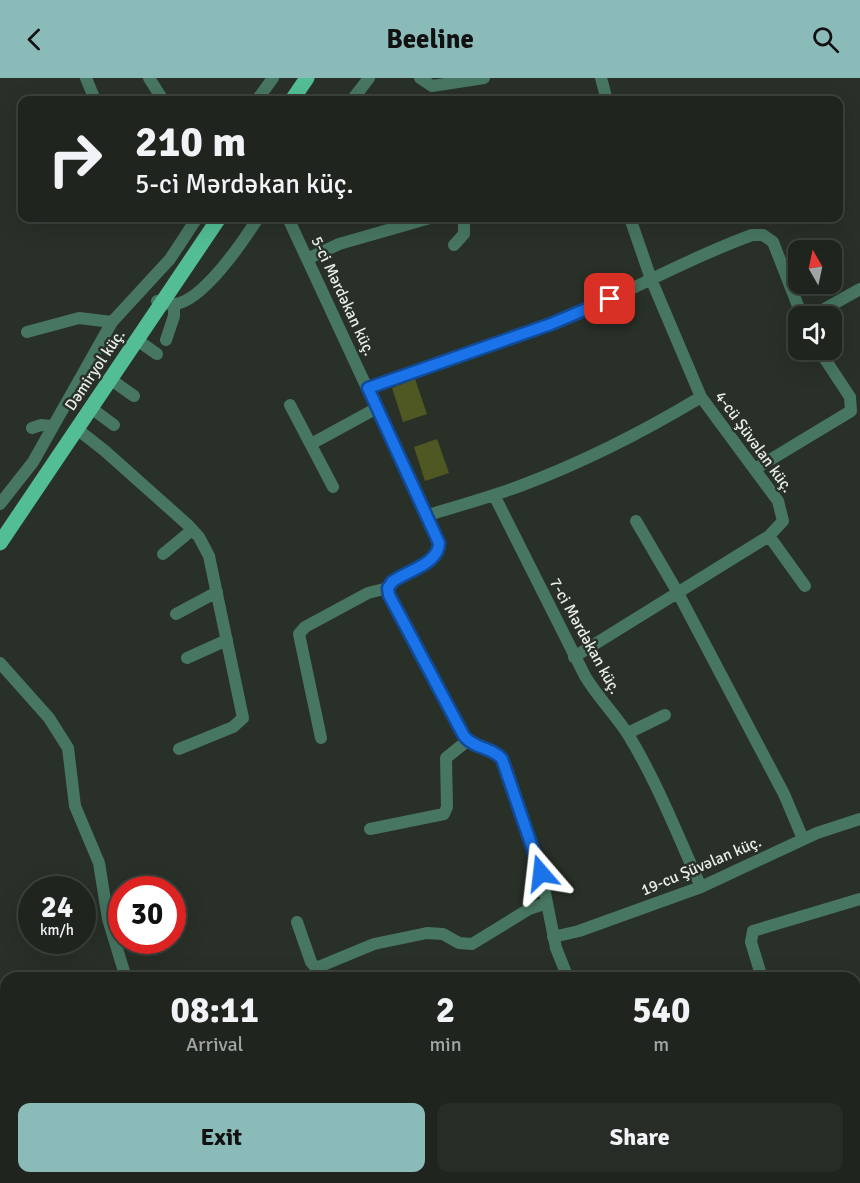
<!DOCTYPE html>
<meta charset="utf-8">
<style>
:root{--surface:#1f241e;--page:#272c27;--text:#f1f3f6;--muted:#a1a4a4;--line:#3c413c;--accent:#8bbbb9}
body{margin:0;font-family:Signika,sans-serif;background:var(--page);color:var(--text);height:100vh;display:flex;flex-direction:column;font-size:22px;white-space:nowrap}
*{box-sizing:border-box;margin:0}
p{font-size:20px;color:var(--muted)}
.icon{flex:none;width:33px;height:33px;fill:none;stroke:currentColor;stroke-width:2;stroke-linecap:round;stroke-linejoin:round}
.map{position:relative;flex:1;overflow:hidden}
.details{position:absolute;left:0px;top:894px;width:861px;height:212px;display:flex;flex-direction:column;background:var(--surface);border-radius:18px 18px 0 0;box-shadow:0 6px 24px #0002,0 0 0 2px var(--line)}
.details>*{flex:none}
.hud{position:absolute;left:18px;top:18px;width:825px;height:126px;border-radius:12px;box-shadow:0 6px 24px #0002,0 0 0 2px var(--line);background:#1f241e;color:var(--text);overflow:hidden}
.needle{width:39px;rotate:351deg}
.controls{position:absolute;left:788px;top:162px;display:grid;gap:12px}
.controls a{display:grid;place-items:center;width:54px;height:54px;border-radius:12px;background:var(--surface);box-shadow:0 6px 24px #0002,0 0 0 2px var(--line);font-size:30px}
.speed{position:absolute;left:18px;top:798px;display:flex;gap:12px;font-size:30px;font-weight:700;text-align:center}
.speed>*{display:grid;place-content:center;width:78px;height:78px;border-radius:50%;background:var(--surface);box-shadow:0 6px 24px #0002,0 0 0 2px var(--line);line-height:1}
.speed small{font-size:15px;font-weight:400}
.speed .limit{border:9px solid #d22;background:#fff;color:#111}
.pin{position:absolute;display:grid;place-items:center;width:51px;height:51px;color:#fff;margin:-26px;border-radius:12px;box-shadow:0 3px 9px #0006}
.me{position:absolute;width:66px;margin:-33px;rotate:343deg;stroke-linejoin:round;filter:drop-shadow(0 0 4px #0008)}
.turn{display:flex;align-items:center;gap:21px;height:126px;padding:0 18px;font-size:27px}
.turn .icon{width:78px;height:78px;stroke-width:2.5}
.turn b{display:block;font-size:42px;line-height:51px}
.eta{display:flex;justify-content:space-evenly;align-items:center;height:102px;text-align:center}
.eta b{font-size:36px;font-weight:800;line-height:42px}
.action{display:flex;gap:12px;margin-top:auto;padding:12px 18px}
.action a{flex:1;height:69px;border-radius:12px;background:var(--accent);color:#111;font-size:24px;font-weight:800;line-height:69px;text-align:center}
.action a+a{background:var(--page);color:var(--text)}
header{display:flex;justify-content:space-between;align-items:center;height:78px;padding:0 18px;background:var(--accent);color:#111;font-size:27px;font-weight:800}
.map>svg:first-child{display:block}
.building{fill:#4f5822}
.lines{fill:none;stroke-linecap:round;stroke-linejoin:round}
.minor{stroke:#477662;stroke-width:12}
.major{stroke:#53be95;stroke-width:15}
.route-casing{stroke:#114b97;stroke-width:15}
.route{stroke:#1a73e8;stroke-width:10}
.labels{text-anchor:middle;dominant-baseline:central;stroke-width:5;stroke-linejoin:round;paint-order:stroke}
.street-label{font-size:16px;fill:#e8ede7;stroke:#293028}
</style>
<header><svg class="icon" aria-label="back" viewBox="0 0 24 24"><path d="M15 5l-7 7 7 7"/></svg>Beeline<svg class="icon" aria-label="search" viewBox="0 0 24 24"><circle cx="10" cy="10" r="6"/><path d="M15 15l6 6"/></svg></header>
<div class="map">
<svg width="860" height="1105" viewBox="0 0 860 1105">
<rect width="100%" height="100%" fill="#293028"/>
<path class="building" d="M415,301L427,336L403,344L392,310Z
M437,361L449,395L425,403L414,369Z"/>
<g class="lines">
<path class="minor" d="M86,0L93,17L88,22
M149,0L163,22
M420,0L432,8L484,0
M601,0L607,22
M257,22L273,0
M352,22L369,0
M288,140L439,465C439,486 406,493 392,504L388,510L389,517L464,659C477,675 495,667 506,689L541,795L556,870L568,900
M454,167L464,156V140
M307,181L339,166L430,140
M157,223C162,224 169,227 175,226C203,223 244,162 258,140
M812,238L860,211
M27,254L79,240L112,244
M137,262L157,276
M166,262L174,238V227
M110,301L134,318
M368,310C437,283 508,264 576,236C635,211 691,179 752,157H763L773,164L800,233L805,238
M290,327L333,409
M91,330L114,347
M32,350L41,347L52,348
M77,351L105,373L188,447L199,459L209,478L243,640L233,649L179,671
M311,366L377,330
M755,391L851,333L850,319L819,272
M494,417L585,598C598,620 616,637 629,658C658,706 678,758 701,809
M0,426L33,384L112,244L170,181L197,140
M428,437C458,428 490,419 520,408C584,384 643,354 701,319
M636,443L678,515L784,716L803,761
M769,458L805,508
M163,476L192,452
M176,536L217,514
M574,579L769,458L783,443L778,423L701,319L651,201L630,140
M187,580L227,562
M0,585L49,640L68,670L75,728L99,785L108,841L126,900
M628,655L665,637
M321,660L299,556L305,549L368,515L388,510
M370,751L444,736L447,729L446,680L467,663
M297,844L311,884L316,890L374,866L427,855L443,856L459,865L472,866L529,831L547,825
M553,859L579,853L701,809L817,755L860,741
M762,900L751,864L753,853L860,821
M855,989L860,987
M0,1043L4,1054V1069
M855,1065L860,1063
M28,1100L31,1105
M258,1100L273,1105
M566,1100L569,1105
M758,1100L760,1105
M183,1105L197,1100
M352,1105L360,1100
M732,1105L749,1100"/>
<path class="major" d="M292,22L307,0
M0,465L219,140"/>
</g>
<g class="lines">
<defs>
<path id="route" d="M541,795L502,681C492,669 474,671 464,658L389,517L388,510L392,504C406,493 439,486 439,465L368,310L551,246L610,221"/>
</defs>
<use href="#route" class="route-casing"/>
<use href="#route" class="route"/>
</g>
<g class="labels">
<g class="street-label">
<text transform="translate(343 218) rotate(65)">5-ci Mərdəkan küç.</text>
<text transform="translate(95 292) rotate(-56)">Dəmiryol küç.</text>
<text transform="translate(754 364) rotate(54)">4-cü Şüvəlan küç.</text>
<text transform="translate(585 558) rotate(61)">7-ci Mərdəkan küç.</text>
<text transform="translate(701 788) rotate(-23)">19-cu Şüvəlan küç.</text>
</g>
</g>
</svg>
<div class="controls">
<a><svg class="needle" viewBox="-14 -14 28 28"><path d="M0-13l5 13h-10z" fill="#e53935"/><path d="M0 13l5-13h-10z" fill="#a1a4a4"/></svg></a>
<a><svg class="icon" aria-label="sound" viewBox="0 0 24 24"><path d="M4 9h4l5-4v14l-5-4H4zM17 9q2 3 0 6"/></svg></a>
</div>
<div class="speed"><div>24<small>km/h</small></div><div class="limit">30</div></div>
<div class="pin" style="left:610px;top:221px;background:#d93025"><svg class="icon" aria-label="arrive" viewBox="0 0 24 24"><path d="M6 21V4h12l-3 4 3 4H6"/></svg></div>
<svg class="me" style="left:541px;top:795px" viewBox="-20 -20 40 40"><path d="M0-17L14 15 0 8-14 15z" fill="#1a73e8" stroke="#fff" stroke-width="4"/></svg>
<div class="hud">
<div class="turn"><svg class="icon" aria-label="right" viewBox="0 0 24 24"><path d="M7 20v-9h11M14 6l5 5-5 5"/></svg><div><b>210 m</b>5-ci Mərdəkan küç.</div></div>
</div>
<section class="details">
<div class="eta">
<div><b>08:11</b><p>Arrival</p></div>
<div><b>2</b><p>min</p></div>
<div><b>540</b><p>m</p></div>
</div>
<div class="action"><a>Exit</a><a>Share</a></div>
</section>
</div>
